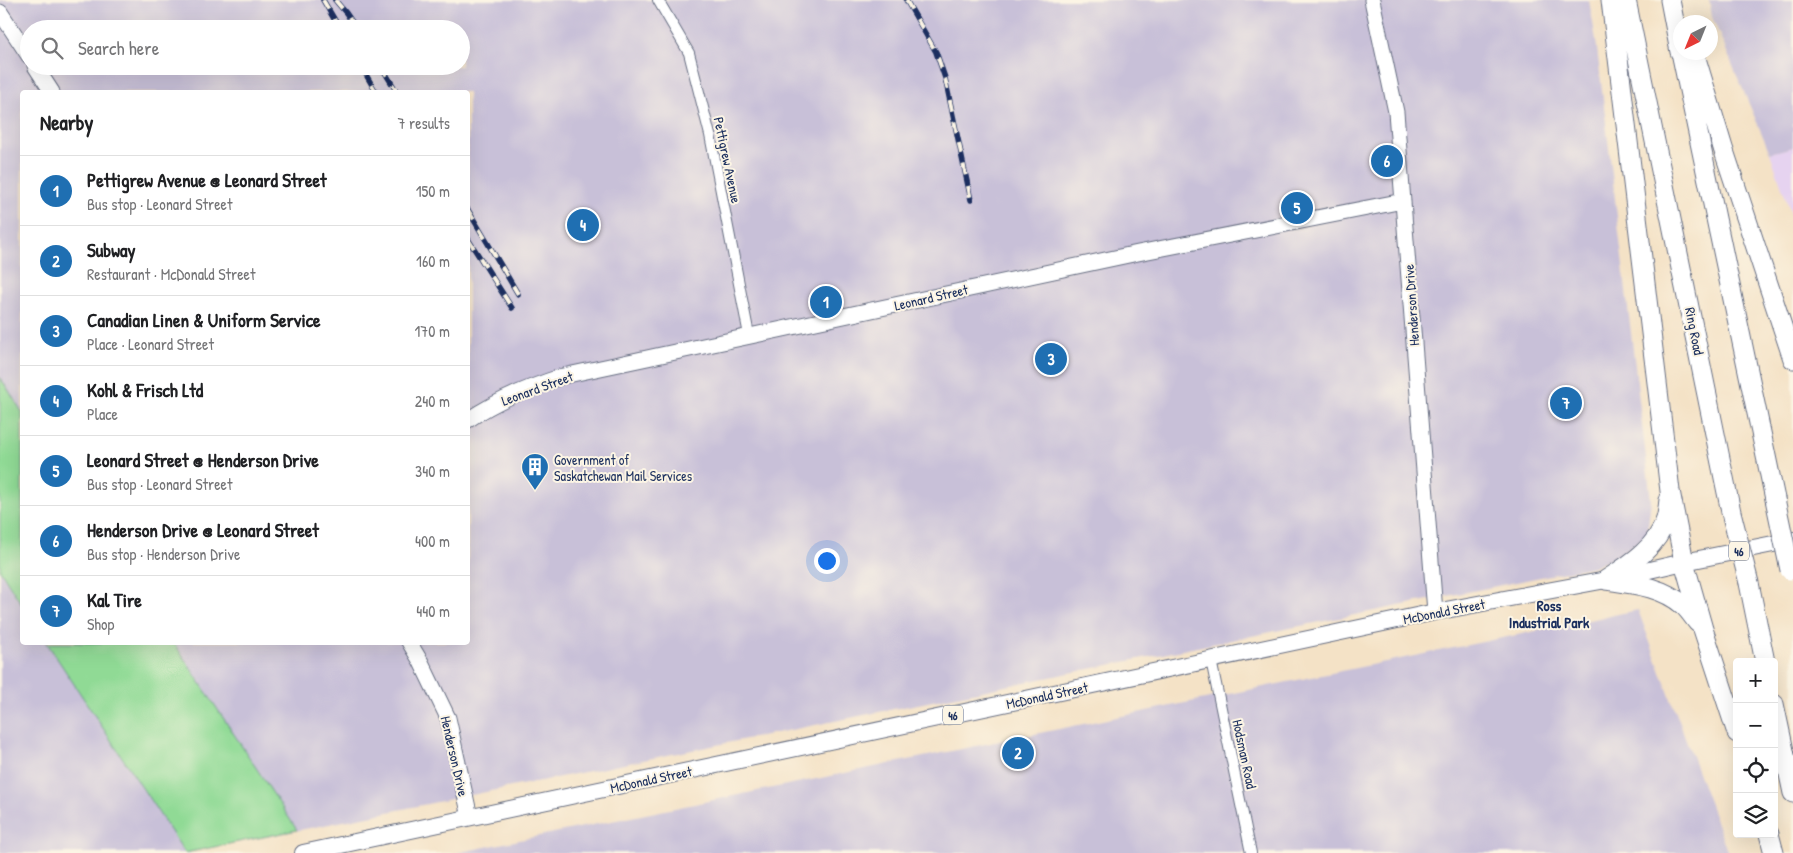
<!DOCTYPE html>
<meta charset="utf-8">
<style>
:root{--surface:#fff;--page:#f2f2f2;--text:#202124;--muted:#757577;--line:#e0e0e0;--accent:#1f6fb2}
body{margin:0;font-family:"Patrick Hand",sans-serif;background:var(--page);color:var(--text)}
.controls{position:absolute;right:15px;bottom:15px;display:grid;overflow:hidden;border-radius:5px;box-shadow:0 5px 20px #0002}
.controls button{width:45px;height:45px;display:grid;place-items:center;padding:0;border:0;border-bottom:1px solid var(--line);background:var(--surface);color:var(--text);font:25px sans-serif}
.compass{position:absolute;left:1673px;top:15px;width:45px;height:45px;border-radius:50%;background:var(--surface);box-shadow:0 5px 20px #0002;rotate:223deg}
.you{position:absolute;left:826px;top:560px;width:18px;height:18px;margin:-12px;border:4px solid #fff;border-radius:50%;background:#1a73e8;box-shadow:0 0 0 8px #1a73e833}
.badge{display:grid;place-items:center;width:32px;height:32px;border-radius:50%;background:var(--accent);color:#fff;font-size:16px;font-weight:700}
.pin{position:absolute;translate:-50% -50%;border:2px solid #fff;box-shadow:0 1px 5px #0006}
.list{margin:0;padding:0;list-style:none}
h2{display:flex;justify-content:space-between;align-items:center;height:65px;margin:0;padding:0 20px;font-size:21px}
h2 small{font-size:16px;font-weight:400;color:var(--muted)}
.list li{display:grid;grid-template-columns:32px 1fr auto;gap:15px;align-items:center;box-sizing:border-box;height:70px;padding:0 20px;border-top:1px solid var(--line)}
.list b{display:block;font-size:19px;white-space:nowrap}
.list p{margin:0;font-size:16px;white-space:nowrap;color:var(--muted)}
.list em{font-size:16px;font-style:normal;color:var(--muted)}
.icon{flex:none;width:28px;height:28px;fill:none;stroke:currentColor;stroke-width:2;stroke-linecap:round;stroke-linejoin:round}
.map{position:relative;flex:none;width:1793px;height:853px;overflow:hidden}
.search{position:absolute;background:var(--surface);box-shadow:0 5px 20px #0002;left:20px;top:20px;width:450px;height:55px;display:flex;align-items:center;gap:12px;box-sizing:border-box;padding:0 18px;border-radius:28px;color:var(--muted);font-size:19px}
.panel{position:absolute;background:var(--surface);box-shadow:0 5px 20px #0002;left:20px;top:90px;width:450px;height:555px;border-radius:5px}
.map>svg:first-child{display:block}
.built{fill:#e6d3f0}
.industrial{fill:#c8c0d8;fill-rule:evenodd}
.green{fill:#90da95;stroke:#56847a}
.lines{fill:none;stroke-linecap:round;stroke-linejoin:round}
.street-casing{stroke:#676e82;stroke-width:12}
.secondary-casing{stroke:#676e82;stroke-width:17}
.primary-casing{stroke:#676e82;stroke-width:18}
.highway-casing{stroke:#676e82;stroke-width:21}
.street{stroke:#fff;stroke-width:10}
.secondary{stroke:#fff;stroke-width:15}
.primary{stroke:#fff;stroke-width:16}
.highway{stroke:#fff;stroke-width:19}
.rail-casing{stroke:#1b2f5e;stroke-width:5.5}
.rail{stroke:#fcf5e5;stroke-width:4;stroke-dasharray:11;stroke-linecap:butt}
.highway-bridge-casing{stroke:#676e82;stroke-width:21;stroke-linecap:butt}
.highway-bridge{stroke:#fff;stroke-width:19}
.labels{text-anchor:middle;dominant-baseline:central;stroke-width:4;stroke-linejoin:round;paint-order:stroke}
.shield{fill:#fcf5e5;stroke:#5e6a86;stroke-width:1}
.shield-label{font-size:12px;font-weight:bold;fill:#1b2f5e}
.street-label{font-size:14px;fill:#1b2f5e;stroke:#fcf5e5}
.poi-label{font-size:14px;fill:#1b2f5e;stroke:#fcf5e5;text-anchor:start}
.neighbourhood-label{font-size:15px;font-weight:bold;fill:#1b2f5e;stroke:#fcf5e5}
</style>
<div class="map">
<svg width="1793" height="853" viewBox="0 0 1793 853">
<rect width="100%" height="100%" fill="#fcf5e5"/>
<filter id="ink" filterUnits="userSpaceOnUse"><feTurbulence type="fractalNoise" baseFrequency=".02" numOctaves="2"/><feDisplacementMap in="SourceGraphic" scale="10" xChannelSelector="R" yChannelSelector="G"/><feConvolveMatrix kernelMatrix="1 2 1 2 8 2 1 2 1" color-interpolation-filters="sRGB"/></filter>
<filter id="wash" filterUnits="userSpaceOnUse"><feTurbulence type="fractalNoise" baseFrequency=".0096" numOctaves="4" result="noise"/><feDisplacementMap in="SourceGraphic" scale="20" xChannelSelector="R" yChannelSelector="G"/><feGaussianBlur stdDeviation="1.12" result="paint"/><feColorMatrix in="noise" values="0 0 0 0 0 0 0 0 0 0 0 0 0 0 0 0 0 1.4 0 .05"/><feComposite in="paint" operator="in"/></filter>
<g filter="url(#wash)">
<rect width="100%" height="100%" fill="#f4e2c6"/>
<!-- built -->
<path class="built" d="M1793,147V219L1770,153Z"/>
<!-- industrial -->
<path class="industrial" d="M0,0H1589L1596,40L1651,500L1647,535L1616,557L1595,566L187,853H0ZM29,29H461V66H29ZM22,92H468V642H22Z
M1709,0H1793V147L1770,153L1712,17Z
M1638,610L1728,853H456Z"/>
<!-- green -->
<path class="green" d="M0,377L22,412V605L0,570Z
M47,643H174L297,830L185,853Z"/>
</g>
<g filter="url(#ink)">
<g class="lines">
<defs>
<path id="street" d="M658,0L689,53L710,135L749,335
M1211,660L1251,853"/>
<path id="secondary" d="M1372,0L1396,112L1435,612
M0,12L29,56
M35,66L52,92
M468,420C497,400 529,387 563,376L1138,253L1403,201
M409,642L421,662L448,718L470,817"/>
<path id="primary" d="M303,853L1435,612L1606,580L1684,562L1793,540"/>
<path id="highway" d="M1611,0L1670,491L1684,562L1703,629L1737,733
M1626,0L1731,512
M1670,0L1680,52
M1681,52L1775,499
M1694,52L1723,148L1793,359
M1606,580C1629,565 1657,548 1666,519C1668,513 1668,506 1669,500
M1606,580C1632,584 1661,586 1683,605C1689,610 1693,617 1698,623
M1749,583L1765,662
M1774,704L1793,793
M1769,834L1774,853"/>
</defs>
<!-- street casing -->
<use href="#street" class="street-casing"/>
<!-- secondary casing -->
<use href="#secondary" class="secondary-casing"/>
<!-- primary casing -->
<use href="#primary" class="primary-casing"/>
<!-- highway casing -->
<use href="#highway" class="highway-casing"/>
<!-- street -->
<use href="#street" class="street"/>
<!-- secondary -->
<use href="#secondary" class="secondary"/>
<!-- primary -->
<use href="#primary" class="primary"/>
<!-- highway -->
<use href="#highway" class="highway"/>
<defs>
<path id="rail" d="M323,0L340,29
M335,0L346,13L357,29
M906,0L936,52L945,78L971,200
M361,66L376,92
M381,66L397,92
M468,210L518,294
M468,239L512,308"/>
</defs>
<!-- rail casing -->
<use href="#rail" class="rail-casing"/>
<!-- rail -->
<use href="#rail" class="rail"/>
<defs>
<path id="highway-bridge" d="M1775,499L1790,570
M1731,512L1749,583"/>
</defs>
<!-- highway-bridge casing -->
<use href="#highway-bridge" class="highway-bridge-casing"/>
<!-- highway-bridge -->
<use href="#highway-bridge" class="highway-bridge"/>
</g>
</g>
<!-- icons -->
<defs>
<symbol id="building-pin" viewBox="-11 -11 22 30"><path d="M0 17L-7.5 6A9.5 9.5 0 1 1 7.5 6Z" fill="#1f6fb2" stroke="#fcf5e5"/><path d="M-4-6H4V6H1V3H-1V6H-4ZM-2.5-4.3h1.7v1.8h-1.7ZM.8-4.3h1.7v1.8H.8ZM-2.5-1h1.7V.8h-1.7ZM.8-1h1.7V.8H.8Z" fill="#fff"/></symbol>
</defs>
<g fill-rule="evenodd">
<use href="#building-pin" x="519" y="451" width="32" height="43"/>
</g>
<g class="labels">
<!-- shield labels -->
<g class="shield">
<rect x="1729" y="541.5" width="20" height="19" rx="4"/>
<rect x="943" y="705.5" width="20" height="19" rx="4"/>
</g>
<g class="shield-label">
<text x="1739" y="551">46</text>
<text x="953" y="715">46</text>
</g>
<!-- street labels -->
<g class="street-label">
<text transform="translate(728 160) rotate(78)">Pettigrew Avenue</text>
<text transform="translate(931 297) rotate(-13)">Leonard Street</text>
<text transform="translate(1411 305) rotate(-94)">Henderson Drive</text>
<text transform="translate(1695 331) rotate(79)">Ring Road</text>
<text transform="translate(537 388) rotate(-20)">Leonard Street</text>
<text transform="translate(1444 611) rotate(-11)">McDonald Street</text>
<text transform="translate(1047 695) rotate(-12)">McDonald Street</text>
<text transform="translate(1245 754) rotate(78)">Hodsman Road</text>
<text transform="translate(455 756) rotate(77)">Henderson Drive</text>
<text transform="translate(651 779) rotate(-12)">McDonald Street</text>
</g>
<!-- poi labels -->
<g class="poi-label">
<text x="554" y="459">Government of<tspan x="554" dy="16">Saskatchewan Mail Services</tspan></text>
</g>
<!-- neighbourhood labels -->
<g class="neighbourhood-label">
<text x="1549" y="605">Ross<tspan x="1549" dy="17">Industrial Park</tspan></text>
</g>
</g>
</svg>
<div class="controls">
<button>+</button>
<button>−</button>
<button><svg class="icon" aria-label="locate" viewBox="0 0 24 24"><circle cx="12" cy="12" r="6"/><path d="M12 2v4M12 18v4M2 12h4M18 12h4"/></svg></button>
<button><svg class="icon" aria-label="layers" viewBox="0 0 24 24"><path d="M12 4l9 5-9 5-9-5zM3 14l9 5 9-5"/></svg></button>
</div>
<svg class="compass" viewBox="-18 -18 36 36"><path d="M0-13l5 13h-10z" fill="#e53935"/><path d="M0 13l5-13h-10z" fill="#757577"/></svg>
<div class="you"></div>
<div class="pin badge" style="left:826px;top:302px">1</div>
<div class="pin badge" style="left:1018px;top:753px">2</div>
<div class="pin badge" style="left:1051px;top:359px">3</div>
<div class="pin badge" style="left:583px;top:225px">4</div>
<div class="pin badge" style="left:1297px;top:208px">5</div>
<div class="pin badge" style="left:1387px;top:161px">6</div>
<div class="pin badge" style="left:1566px;top:403px">7</div>
<div class="search"><svg class="icon" aria-label="search" viewBox="0 0 24 24"><circle cx="10" cy="10" r="6"/><path d="M15 15l6 6"/></svg>Search here</div>
<section class="panel">
<h2>Nearby<small>7 results</small></h2>
<ul class="list">
<li><span class="badge">1</span><div><b>Pettigrew Avenue @ Leonard Street</b><p>Bus stop · Leonard Street</p></div><em>150 m</em></li>
<li><span class="badge">2</span><div><b>Subway</b><p>Restaurant · McDonald Street</p></div><em>160 m</em></li>
<li><span class="badge">3</span><div><b>Canadian Linen &amp; Uniform Service</b><p>Place · Leonard Street</p></div><em>170 m</em></li>
<li><span class="badge">4</span><div><b>Kohl &amp; Frisch Ltd</b><p>Place</p></div><em>240 m</em></li>
<li><span class="badge">5</span><div><b>Leonard Street @ Henderson Drive</b><p>Bus stop · Leonard Street</p></div><em>340 m</em></li>
<li><span class="badge">6</span><div><b>Henderson Drive @ Leonard Street</b><p>Bus stop · Henderson Drive</p></div><em>400 m</em></li>
<li><span class="badge">7</span><div><b>Kal Tire</b><p>Shop</p></div><em>440 m</em></li>
</ul>
</section>
</div>
